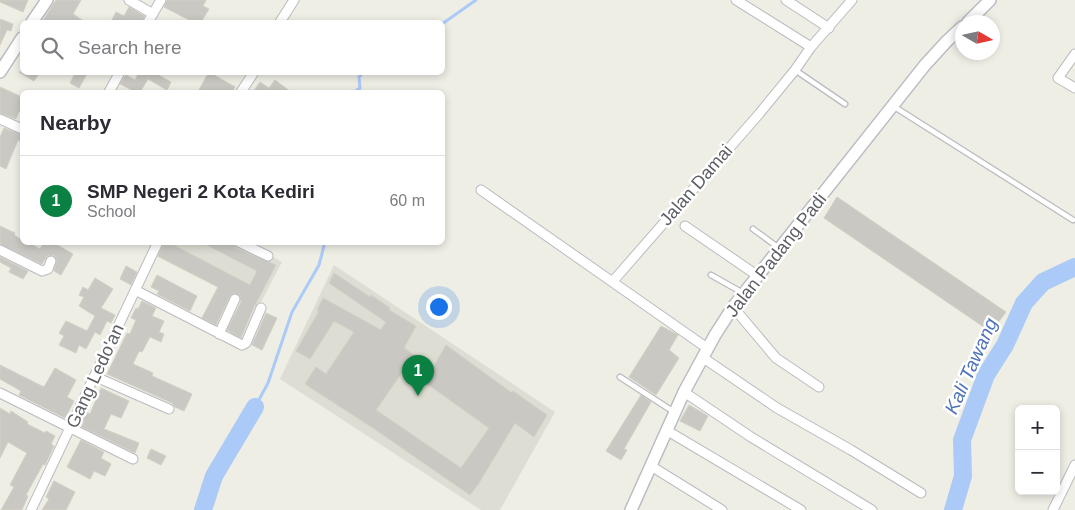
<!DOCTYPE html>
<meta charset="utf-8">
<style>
:root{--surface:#fff;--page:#f2f2f3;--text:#2b2b33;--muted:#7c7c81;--line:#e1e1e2;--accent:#0b8043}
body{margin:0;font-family:Arial,sans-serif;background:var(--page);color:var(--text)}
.controls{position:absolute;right:15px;bottom:15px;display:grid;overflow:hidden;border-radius:8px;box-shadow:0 2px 8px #0003}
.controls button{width:45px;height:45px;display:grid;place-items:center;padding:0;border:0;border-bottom:1px solid var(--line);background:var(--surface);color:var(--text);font:25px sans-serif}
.compass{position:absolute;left:955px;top:15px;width:45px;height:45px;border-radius:50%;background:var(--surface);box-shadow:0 2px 8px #0003;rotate:99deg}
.you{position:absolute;left:438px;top:306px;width:18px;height:18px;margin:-12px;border:4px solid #fff;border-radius:50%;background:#1a73e8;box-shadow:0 0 0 8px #1a73e833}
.badge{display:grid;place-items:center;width:32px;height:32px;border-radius:50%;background:var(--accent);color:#fff;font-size:16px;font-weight:700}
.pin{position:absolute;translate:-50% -41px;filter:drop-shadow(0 1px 2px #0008)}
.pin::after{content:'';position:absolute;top:26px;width:18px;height:15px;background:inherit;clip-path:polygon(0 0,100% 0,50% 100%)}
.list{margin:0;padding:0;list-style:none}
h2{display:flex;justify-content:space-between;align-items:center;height:65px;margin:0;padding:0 20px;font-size:21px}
h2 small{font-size:16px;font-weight:400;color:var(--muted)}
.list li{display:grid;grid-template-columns:32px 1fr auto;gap:15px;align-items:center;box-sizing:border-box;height:90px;padding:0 20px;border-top:1px solid var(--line)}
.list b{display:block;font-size:19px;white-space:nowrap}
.list p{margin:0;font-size:16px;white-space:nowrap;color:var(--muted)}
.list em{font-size:16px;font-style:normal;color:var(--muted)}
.icon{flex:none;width:28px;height:28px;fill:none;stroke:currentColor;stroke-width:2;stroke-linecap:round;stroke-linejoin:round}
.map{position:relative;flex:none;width:1075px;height:510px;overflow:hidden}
.search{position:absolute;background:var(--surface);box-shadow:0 2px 8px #0003;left:20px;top:20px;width:425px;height:55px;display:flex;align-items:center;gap:12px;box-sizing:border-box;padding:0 18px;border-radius:8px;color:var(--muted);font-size:19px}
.panel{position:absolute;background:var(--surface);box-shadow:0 2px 8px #0003;left:20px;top:90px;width:425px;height:155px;border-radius:8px}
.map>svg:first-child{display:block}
.education{fill:#deddd3}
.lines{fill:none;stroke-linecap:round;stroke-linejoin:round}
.stream{stroke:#abcaf8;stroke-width:3}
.river{stroke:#abcaf8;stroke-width:18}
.building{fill:#cac8c2;stroke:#d2d0c4;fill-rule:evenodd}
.service-casing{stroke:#babbc0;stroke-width:7}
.minor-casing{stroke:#babbc0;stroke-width:11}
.secondary-casing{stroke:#babcc2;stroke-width:14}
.service{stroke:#fff;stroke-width:4.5}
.minor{stroke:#fff;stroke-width:9}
.secondary{stroke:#fff;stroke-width:11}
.labels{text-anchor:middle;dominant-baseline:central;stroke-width:5;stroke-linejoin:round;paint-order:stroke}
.street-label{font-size:18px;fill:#5d5f64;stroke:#fff}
.water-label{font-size:19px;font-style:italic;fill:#4f72ba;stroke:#fff}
</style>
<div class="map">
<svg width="1075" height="510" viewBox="0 0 1075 510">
<rect width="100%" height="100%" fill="#eeeee5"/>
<!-- education -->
<path class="education" d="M247,242L282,262L258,308L154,255L161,243Z
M334,265L555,412L500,510H481L280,379Z"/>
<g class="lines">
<!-- stream -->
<path class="stream" d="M442,24L476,0
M354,92L360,88L359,77L364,72
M255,407L268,383L292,312L319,265L325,242"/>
<!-- river -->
<path class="river" d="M203,510L214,476L255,407
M953,510L963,476L962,440L986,375L1005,345L1024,303L1043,282L1075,267"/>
</g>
<!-- building -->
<path class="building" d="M0,0H28L23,12L0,2Z
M56,0H81L73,14L85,22H42Z
M167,0H206L203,6L209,9L201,22H193L164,7Z
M129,7L144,16L142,22H111L116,12L124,16Z
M0,19L13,24L11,31L7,30L0,45Z
M19,72H40L34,81Z
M76,72H88L79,88L70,83Z
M135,72H153L171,82L167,90L148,79L140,92H136L120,84L126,75L135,80L138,74Z
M209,72L235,87L232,92H203L199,90Z
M275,80L291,92H253L260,82L269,88Z
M0,87L22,97V113L19,111L16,119L0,113Z
M4,128L22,135V142L18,140L6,169L0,166V137Z
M837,197L1006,312L991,332L824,218Z
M0,226L15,233L14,235L22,240V242H28L40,249L44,242H52L73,254L61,275L54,271L57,260L54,255L47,256L42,264L0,244Z
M165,242H168L250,285L257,271L201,242H231L236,248L276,265L254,307L241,338L227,330L241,302L240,295L234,293L230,296L216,325L202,318L218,287L158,256Z
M0,257L28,271L23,279L9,272L11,268L0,262Z
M126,266L137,272L131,285L120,279Z
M334,273L370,297L371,295L390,308L389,310L416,326L404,348L421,360L423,358L434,366L446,345L512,393L513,391L547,415L534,437L515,423L479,483L470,495L373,428L305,384L316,367L326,374L354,332L334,321L310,359L296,351L319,311L317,310L323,298L381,330L386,322L329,283ZM405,368L489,428L461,468L376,410Z
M157,275L197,296L190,311L157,294L159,291L151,287Z
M95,278L113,289L101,308L115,315L111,323L107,321L100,335L95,332L86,349L79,345L76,353L59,345L64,336L59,333L66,321L87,331L95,316L79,306L84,297L79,295L83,287L88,290Z
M142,301L156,308L152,316L164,321L159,332L164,334L161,342L150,337L142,352L139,351L133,364L153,373L152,376L192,394L184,411L175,407L172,403L107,374L127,333L130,334L136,320L131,318L136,308L138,309Z
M266,313L277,318L262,350L252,345Z
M661,326L678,335L669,350L679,358L656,395L629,377Z
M0,365L44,387L55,368L76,380L67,397L74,401L65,418L19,395L21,391L0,379Z
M101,388L129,401L121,418L111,414L104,429L139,443L135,453L80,426L86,412L90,414Z
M641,395L651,402L624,449L627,450L621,460L606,451Z
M689,405L708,416L700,431L680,421Z
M0,408L10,414L11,411L28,422L27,424L45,433L46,431L55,436L51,444L54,446L45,465L43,464L26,495L28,496L22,510H1L14,487L10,485L27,453L8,442L0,458Z
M81,440L104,452L101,458L111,464L105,476L94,471L90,479L67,467Z
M151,449L166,456L161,465L147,458Z
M54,481L75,492L66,510H42L49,499L46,497Z"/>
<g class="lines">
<defs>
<path id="service" d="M795,70L845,104
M893,106L1073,220
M753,229L779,248
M711,275L743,293
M620,377L674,412"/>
<path id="minor" d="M129,0L153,14
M736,0L811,47
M786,0L829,28
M148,22L161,0
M280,22L294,0
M1075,54L1058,78L1075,88
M109,92L120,72
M241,92L254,72
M0,119L22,129
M481,190L614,283
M685,226L758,276
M239,242L268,256
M0,250L42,271L48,269L51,261
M135,290L242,345L246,343L261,308
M733,307L776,358L819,387
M219,334L235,299
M707,348L614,283V280L759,114L795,70L811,47L852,0
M702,357L777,408L851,450L921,493
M96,377L169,409
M684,392L751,437L872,510
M0,393L133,459
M666,430L801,510
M651,466L722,510
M31,510L158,242
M1053,510L1075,465"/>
<path id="secondary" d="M32,22L47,0
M968,22L990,0
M0,72L22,38
M631,510L684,392L715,335L733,307L925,65L947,41L962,27"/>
</defs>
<!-- service casing -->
<use href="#service" class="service-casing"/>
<!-- minor casing -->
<use href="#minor" class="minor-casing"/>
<!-- secondary casing -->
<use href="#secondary" class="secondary-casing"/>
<!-- service -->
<use href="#service" class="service"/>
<!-- minor -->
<use href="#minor" class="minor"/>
<!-- secondary -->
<use href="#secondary" class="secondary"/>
</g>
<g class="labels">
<!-- street labels -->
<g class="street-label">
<text transform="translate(696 185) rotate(-49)">Jalan Damai</text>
<text transform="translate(776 255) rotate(-52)">Jalan Padang Padi</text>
<text transform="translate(95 376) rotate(-65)">Gang Ledo'an</text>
</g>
<!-- water labels -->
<g class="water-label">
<text transform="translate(971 366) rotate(-66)">Kali Tawang</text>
</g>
</g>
</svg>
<div class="controls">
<button>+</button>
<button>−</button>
</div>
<svg class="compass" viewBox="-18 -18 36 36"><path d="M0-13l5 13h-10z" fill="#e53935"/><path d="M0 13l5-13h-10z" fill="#7c7c81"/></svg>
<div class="you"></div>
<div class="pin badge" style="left:418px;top:396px">1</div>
<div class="search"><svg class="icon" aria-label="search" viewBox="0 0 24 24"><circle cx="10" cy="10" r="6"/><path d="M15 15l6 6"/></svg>Search here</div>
<section class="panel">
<h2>Nearby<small></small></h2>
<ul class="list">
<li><span class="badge">1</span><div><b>SMP Negeri 2 Kota Kediri</b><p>School</p></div><em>60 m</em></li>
</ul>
</section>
</div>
